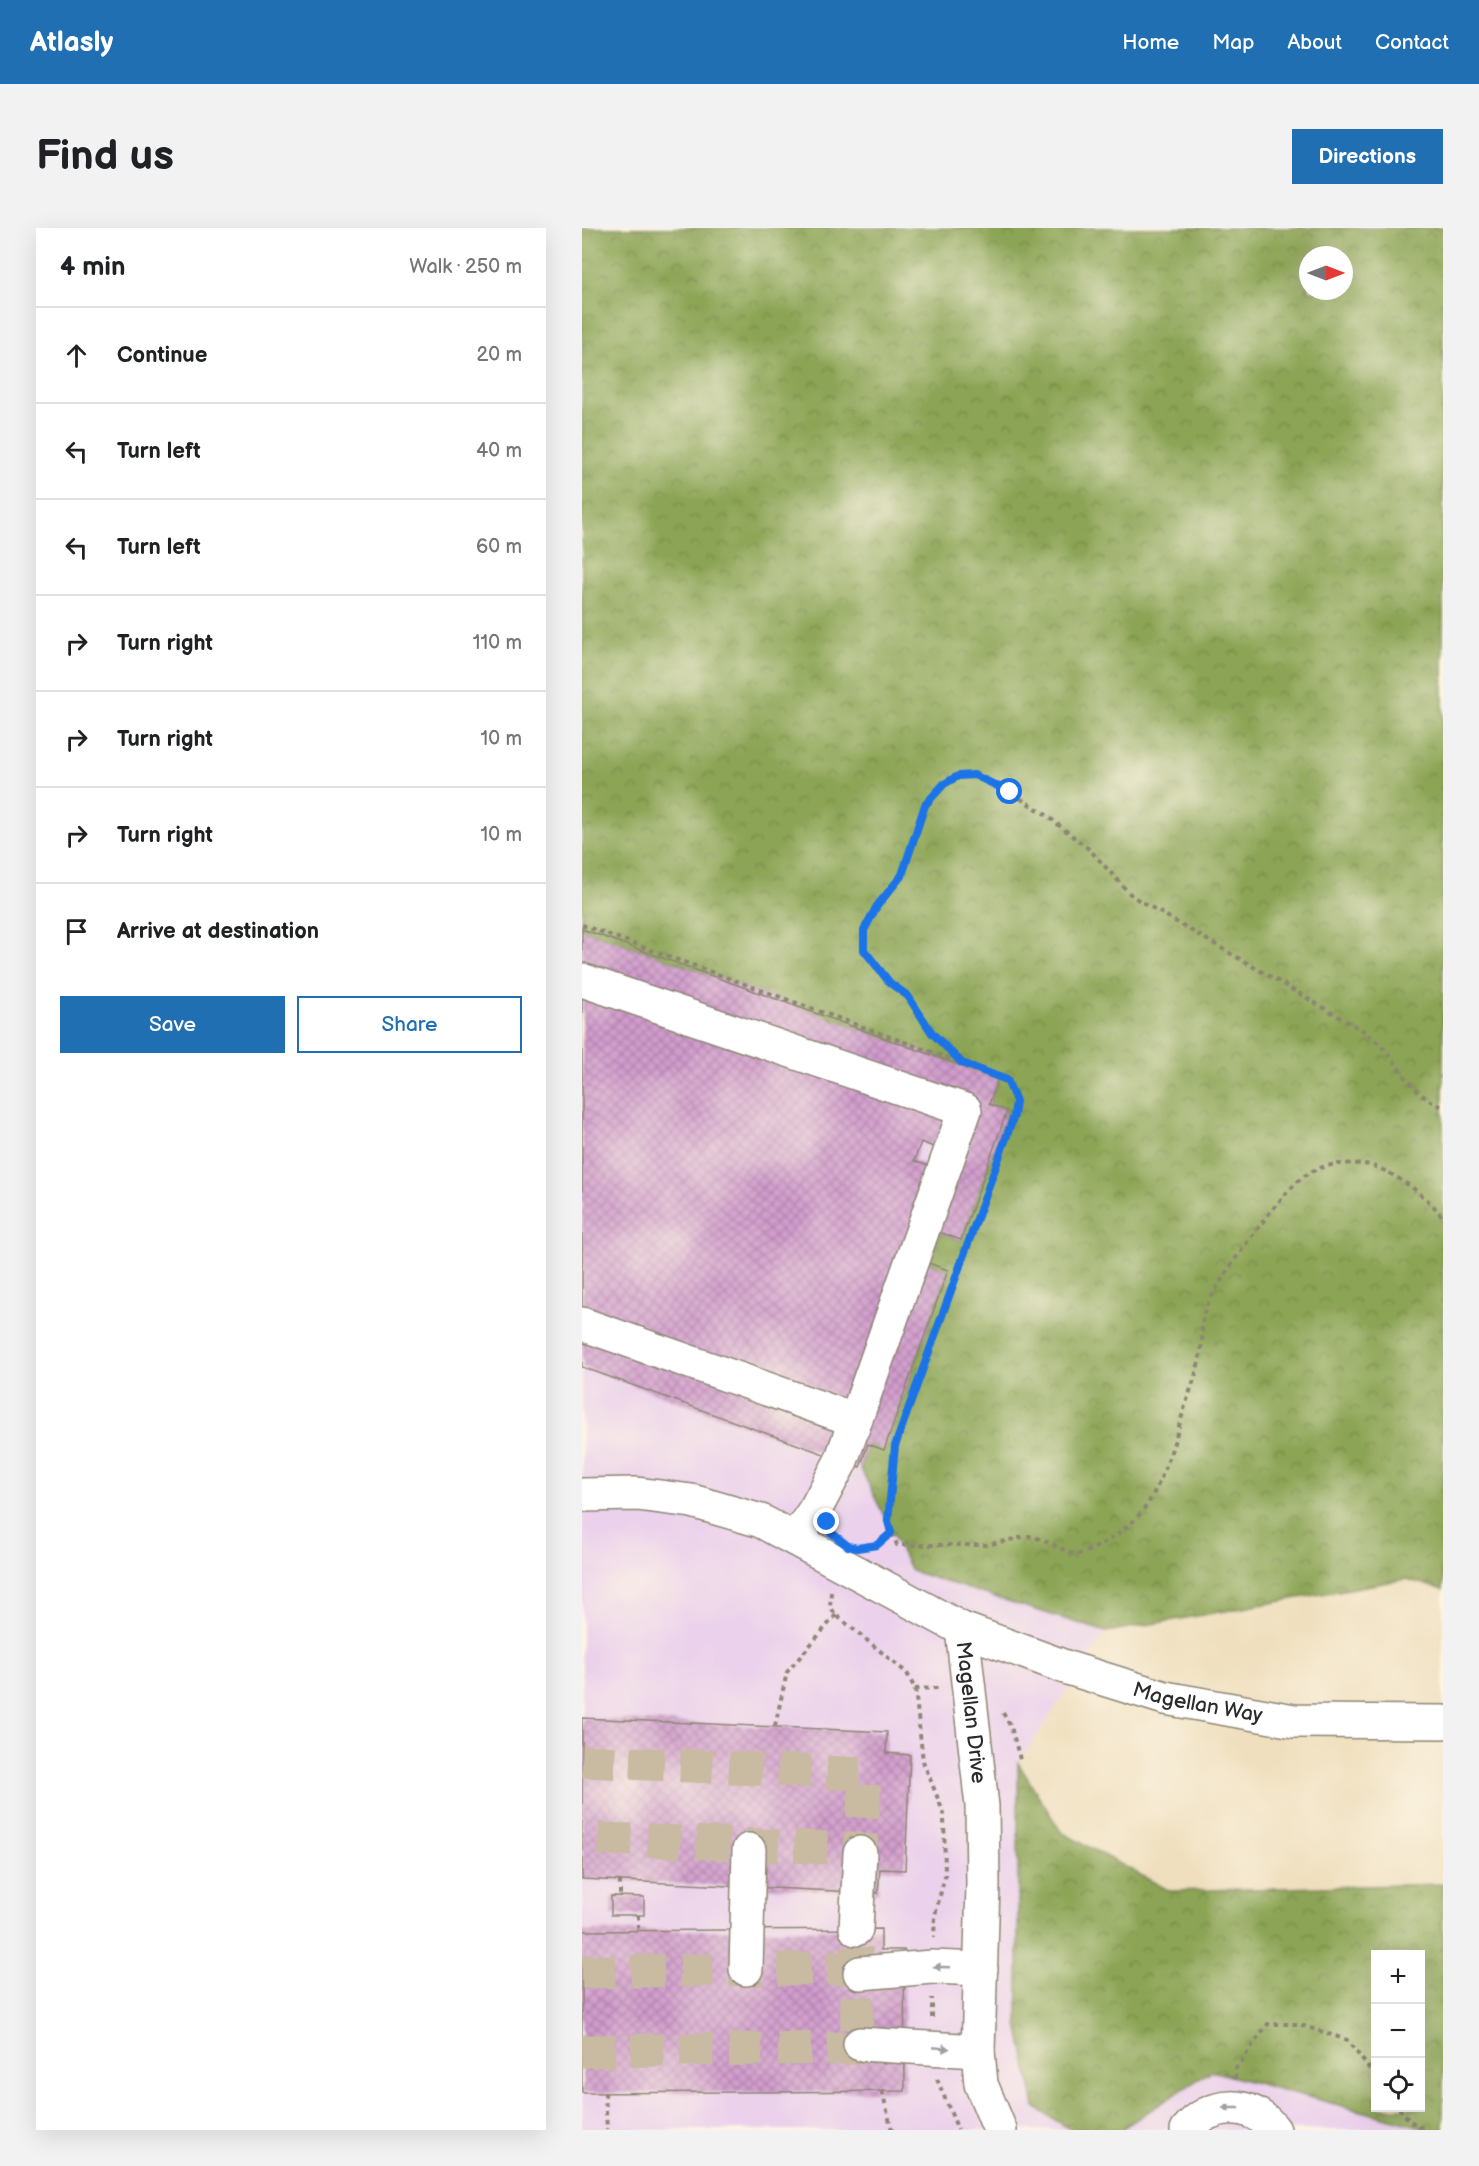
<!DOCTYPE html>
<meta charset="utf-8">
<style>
:root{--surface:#fff;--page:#f2f2f2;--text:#202124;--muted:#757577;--line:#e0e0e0;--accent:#1f6fb2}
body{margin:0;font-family:"Balsamiq Sans",sans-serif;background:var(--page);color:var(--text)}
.controls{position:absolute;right:18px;bottom:18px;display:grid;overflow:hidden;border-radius:0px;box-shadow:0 6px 24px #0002}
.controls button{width:54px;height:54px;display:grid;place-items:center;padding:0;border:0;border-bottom:2px solid var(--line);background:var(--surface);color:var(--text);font:30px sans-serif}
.compass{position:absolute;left:717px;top:18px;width:54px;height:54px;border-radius:50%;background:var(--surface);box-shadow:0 6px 24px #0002;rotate:90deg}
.stop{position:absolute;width:18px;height:18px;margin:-14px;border:4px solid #1a73e8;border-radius:50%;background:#fff}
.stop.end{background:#1a73e8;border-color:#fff;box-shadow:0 2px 6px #0008}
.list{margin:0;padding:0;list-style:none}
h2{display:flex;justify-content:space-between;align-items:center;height:78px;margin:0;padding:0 24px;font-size:26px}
h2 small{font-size:20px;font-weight:400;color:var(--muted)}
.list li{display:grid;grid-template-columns:39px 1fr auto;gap:18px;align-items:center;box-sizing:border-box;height:96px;padding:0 24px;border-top:2px solid var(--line)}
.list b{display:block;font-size:22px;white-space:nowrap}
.list em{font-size:20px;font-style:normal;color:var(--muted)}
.actions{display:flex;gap:12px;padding:18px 24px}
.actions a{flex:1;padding:14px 0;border:2px solid var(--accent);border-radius:0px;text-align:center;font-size:21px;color:var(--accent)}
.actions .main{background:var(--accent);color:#fff}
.icon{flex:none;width:33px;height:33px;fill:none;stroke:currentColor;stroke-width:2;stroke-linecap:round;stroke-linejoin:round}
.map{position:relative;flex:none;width:861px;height:1902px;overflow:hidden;border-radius:0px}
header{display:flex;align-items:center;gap:36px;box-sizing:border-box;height:84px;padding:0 30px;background:var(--accent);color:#fff}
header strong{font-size:28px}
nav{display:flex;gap:33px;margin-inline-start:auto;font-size:21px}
.intro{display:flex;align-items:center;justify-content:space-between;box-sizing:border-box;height:144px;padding:0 36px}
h1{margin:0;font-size:42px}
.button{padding:15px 27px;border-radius:0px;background:var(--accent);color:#fff;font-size:21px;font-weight:700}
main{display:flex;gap:36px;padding:0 36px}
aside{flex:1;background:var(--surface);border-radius:0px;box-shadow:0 6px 24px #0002}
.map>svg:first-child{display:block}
.built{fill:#ebd1eb}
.forest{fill:url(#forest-crowns);stroke:#5c6840;stroke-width:1.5;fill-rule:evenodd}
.building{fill:url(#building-cross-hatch);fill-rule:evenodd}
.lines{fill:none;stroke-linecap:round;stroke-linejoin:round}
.minor-tunnel{stroke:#c8bba1;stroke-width:33;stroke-dasharray:33 16;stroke-linecap:butt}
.minor-casing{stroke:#8d8574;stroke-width:36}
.path{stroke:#8d8574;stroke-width:4;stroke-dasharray:4.5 4.5;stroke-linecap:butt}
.minor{stroke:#fff;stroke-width:33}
.oneway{fill:#a0a0a0}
.route{stroke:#1a73e8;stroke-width:8}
.labels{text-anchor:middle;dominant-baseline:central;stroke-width:4.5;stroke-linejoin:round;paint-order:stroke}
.street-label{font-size:21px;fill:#2b2b2b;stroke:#fcf5e5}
</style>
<header>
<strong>Atlasly</strong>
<nav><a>Home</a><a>Map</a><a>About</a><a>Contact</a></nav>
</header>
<div class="intro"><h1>Find us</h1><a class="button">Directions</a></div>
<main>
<aside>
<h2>4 min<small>Walk · 250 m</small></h2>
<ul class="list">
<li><svg class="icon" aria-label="ahead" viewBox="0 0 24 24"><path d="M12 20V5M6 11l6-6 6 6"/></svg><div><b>Continue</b></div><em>20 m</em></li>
<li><svg class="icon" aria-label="left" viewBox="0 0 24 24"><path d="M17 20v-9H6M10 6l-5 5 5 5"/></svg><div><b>Turn left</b></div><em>40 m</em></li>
<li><svg class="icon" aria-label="left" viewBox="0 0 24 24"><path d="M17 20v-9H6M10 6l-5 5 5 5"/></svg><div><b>Turn left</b></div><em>60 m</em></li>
<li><svg class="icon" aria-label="right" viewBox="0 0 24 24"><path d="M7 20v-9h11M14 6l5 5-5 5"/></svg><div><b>Turn right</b></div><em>110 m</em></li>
<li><svg class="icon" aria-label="right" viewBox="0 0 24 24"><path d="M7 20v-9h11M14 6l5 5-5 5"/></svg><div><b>Turn right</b></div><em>10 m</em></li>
<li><svg class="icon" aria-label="right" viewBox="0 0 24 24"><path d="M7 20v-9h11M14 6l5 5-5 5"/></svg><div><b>Turn right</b></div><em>10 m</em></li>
<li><svg class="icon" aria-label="arrive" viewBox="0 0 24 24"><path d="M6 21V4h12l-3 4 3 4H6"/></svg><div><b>Arrive at destination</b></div></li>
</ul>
<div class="actions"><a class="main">Save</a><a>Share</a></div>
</aside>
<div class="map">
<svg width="861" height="1902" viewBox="0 0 861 1902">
<defs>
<pattern id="forest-crowns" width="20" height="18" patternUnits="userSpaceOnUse" patternTransform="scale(1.5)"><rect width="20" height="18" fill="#8ca455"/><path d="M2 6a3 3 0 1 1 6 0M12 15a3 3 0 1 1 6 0" fill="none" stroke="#738647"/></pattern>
<pattern id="building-cross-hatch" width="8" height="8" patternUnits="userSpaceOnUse" patternTransform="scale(1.5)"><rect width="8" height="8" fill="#d29dcd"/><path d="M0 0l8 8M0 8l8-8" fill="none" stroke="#ab80a7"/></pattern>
</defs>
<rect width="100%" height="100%" fill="#fcf5e5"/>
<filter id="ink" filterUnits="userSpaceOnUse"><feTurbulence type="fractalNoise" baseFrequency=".0167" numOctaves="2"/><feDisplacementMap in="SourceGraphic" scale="12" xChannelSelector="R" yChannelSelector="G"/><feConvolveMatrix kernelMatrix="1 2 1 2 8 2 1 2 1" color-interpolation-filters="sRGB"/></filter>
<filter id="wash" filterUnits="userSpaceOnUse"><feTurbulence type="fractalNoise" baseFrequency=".008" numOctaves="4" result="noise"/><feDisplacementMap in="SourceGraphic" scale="24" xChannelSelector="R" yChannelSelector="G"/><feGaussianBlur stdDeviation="1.35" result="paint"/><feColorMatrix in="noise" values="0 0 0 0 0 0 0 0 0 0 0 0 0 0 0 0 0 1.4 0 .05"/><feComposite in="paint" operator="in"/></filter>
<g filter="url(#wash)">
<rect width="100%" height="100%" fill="#efdfbe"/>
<!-- built -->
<path class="built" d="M0,677L514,873L330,1343L524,1404L436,1535L453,1879L489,1902H0Z
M629,1843L744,1873L850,1902H538Z"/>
<!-- forest -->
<path class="forest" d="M0,0H861V1362L824,1351L524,1404L329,1343L278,1239L286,1216L302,1221L366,1043L346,1035L357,1004L379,1012L425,883L407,876L416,851L0,701ZM726,27H762V63H726Z
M436,1535L479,1604L588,1663L861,1656V1902H850L629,1843L538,1902H489L453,1879L436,1796ZM794,1726H838V1880H794Z"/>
<g id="blocks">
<!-- building -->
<path class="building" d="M0,701L416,851L407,876L425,883L379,1012L357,1004L346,1035L366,1042L302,1222L286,1216L278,1239L0,1139ZM339,914L354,920L347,938L332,933Z
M0,1490L305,1504L304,1525L328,1527L323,1642L298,1641L296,1665L0,1651Z
M29,1668L62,1669V1687H29Z
M299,1701V1722H322L323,1863L0,1865V1703Z"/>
</g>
</g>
<g filter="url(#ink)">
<use href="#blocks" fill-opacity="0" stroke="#8d8574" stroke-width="1.5"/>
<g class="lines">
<!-- minor-tunnel -->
<path class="minor-tunnel" d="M0,1533L283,1546L279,1621L0,1610
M0,1744L274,1740
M0,1823L275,1820L274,1701"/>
<defs>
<g id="minor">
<path d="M0,752L383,882L259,1233L234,1280L213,1311"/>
<path d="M0,1096L273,1192"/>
<path id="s1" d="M0,1267L55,1266L110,1273L179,1293L380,1401L486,1440L583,1470L712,1493L861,1494"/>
<path id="s2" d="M380,1401L400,1578L401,1657L396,1823L399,1856L418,1902"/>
<path d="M274,1701L278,1625"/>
<path d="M164,1741L167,1622"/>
<path d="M278,1745L350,1739L399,1741"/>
<path d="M278,1816L396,1823"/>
<path d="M605,1902C628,1874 669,1871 692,1902"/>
</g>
</defs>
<!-- minor casing -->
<use href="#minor" class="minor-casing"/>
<!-- path -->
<path class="path" d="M0,697L380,835C413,847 435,847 432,888L313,1218L306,1293L315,1317H404L447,1308L461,1312L493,1327C519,1320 551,1299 566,1275C584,1246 593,1211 603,1178C609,1160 617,1140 619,1121C621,1111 619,1100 621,1089C626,1063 701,961 724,947C742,935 760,935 781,936C803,937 851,971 861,991
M380,834L350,805L326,768L308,755L282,721V702L295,678L320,647L343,577L362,556L376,548L392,547L428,564L463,586L508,622L550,668L783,804C790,810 798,816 804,823C821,844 833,869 861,879
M292,1318L310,1306
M249,1364L248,1379L254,1387L325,1445L333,1461L341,1533L362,1586L363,1648L353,1687L352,1709
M333,1461L356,1460
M421,1485L429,1499L439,1535
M193,1498L205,1444L254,1387
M38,1653V1668
M56,1687V1703
M350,1790V1770
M355,1851L376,1902
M653,1851L654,1840L686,1796H716L765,1812L794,1849
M300,1863L310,1902
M23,1865L25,1902
M817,1880L828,1893L843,1902
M737,1900V1902"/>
<!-- minor -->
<use href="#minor" class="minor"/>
</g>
<!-- one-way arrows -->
<defs><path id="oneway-solid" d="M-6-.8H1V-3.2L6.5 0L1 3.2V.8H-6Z" transform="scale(1.5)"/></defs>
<g class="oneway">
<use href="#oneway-solid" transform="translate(360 1739) rotate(-178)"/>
<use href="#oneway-solid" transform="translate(359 1820) rotate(5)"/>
<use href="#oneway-solid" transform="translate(649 1880) rotate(-180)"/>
</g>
</g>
<g class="lines" filter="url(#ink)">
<!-- route -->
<path class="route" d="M245,1294L247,1303L266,1318L275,1320L295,1317L309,1305L306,1293L313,1218L432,888L434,873L425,852L380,835L350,805L326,768L308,755L282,722V702L295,678L320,647L343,577L362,556L376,548L392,547L428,564"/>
</g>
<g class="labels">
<!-- street labels -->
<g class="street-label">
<text stroke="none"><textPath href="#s1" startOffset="658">Magellan Way</textPath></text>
<text stroke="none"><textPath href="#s2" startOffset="84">Magellan Drive</textPath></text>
</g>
</g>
</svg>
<div class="controls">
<button>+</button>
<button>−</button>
<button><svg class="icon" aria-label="locate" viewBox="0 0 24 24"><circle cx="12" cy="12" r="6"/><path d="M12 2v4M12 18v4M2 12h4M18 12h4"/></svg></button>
</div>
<svg class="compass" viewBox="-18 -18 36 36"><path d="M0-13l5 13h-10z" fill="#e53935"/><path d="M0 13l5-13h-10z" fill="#757577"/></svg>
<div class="stop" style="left:428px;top:564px"></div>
<div class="stop end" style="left:245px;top:1294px"></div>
</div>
</main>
